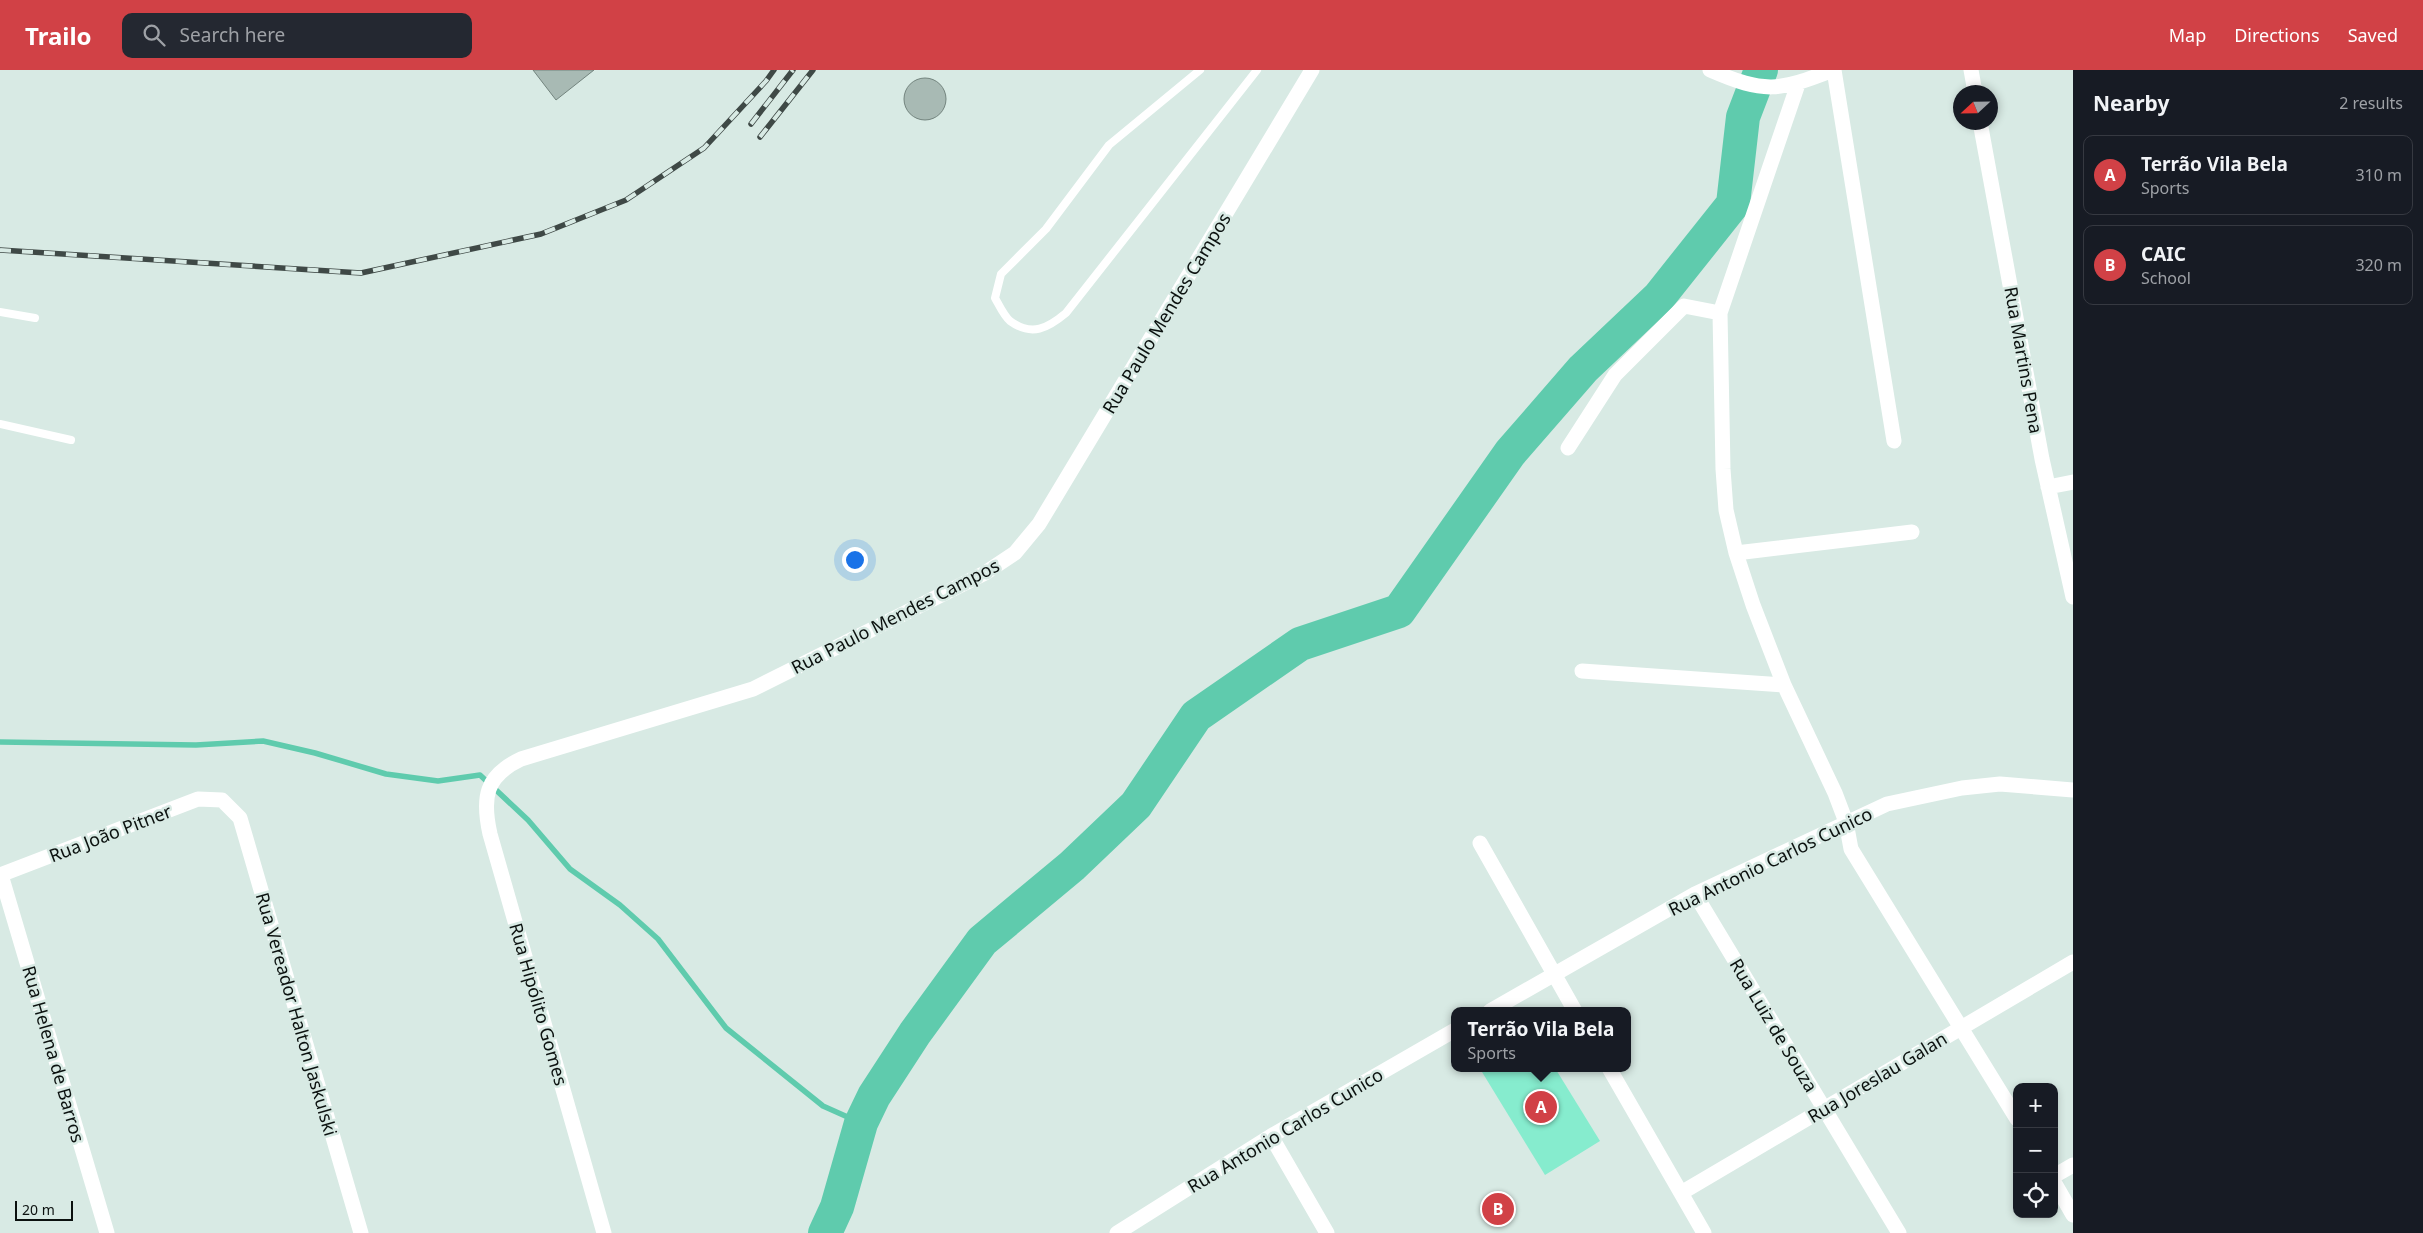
<!DOCTYPE html>
<meta charset="utf-8">
<style>
:root{--surface:#171b24;--page:#242831;--text:#f1f3f6;--muted:#9ea1a6;--line:#363941;--accent:#d14146}
body{margin:0;font-family:"Noto Sans",sans-serif;background:var(--page);color:var(--text)}
.controls{position:absolute;right:15px;bottom:15px;display:grid;overflow:hidden;border-radius:10px;box-shadow:0 2px 8px #0003}
.controls button{width:45px;height:45px;display:grid;place-items:center;padding:0;border:0;border-bottom:1px solid var(--line);background:var(--surface);color:var(--text);font:25px sans-serif}
.compass{position:absolute;left:1953px;top:15px;width:45px;height:45px;border-radius:50%;background:var(--surface);box-shadow:0 2px 8px #0003;rotate:248deg}
.scale{position:absolute;left:15px;bottom:12px;width:58px;box-sizing:border-box;padding-left:5px;border:2px solid #0b110f;border-top:0;font-size:14px;line-height:18px;white-space:nowrap;color:#0b110f;-webkit-text-stroke:4px #d8eae4;paint-order:stroke}
.you{position:absolute;left:854px;top:489px;width:18px;height:18px;margin:-12px;border:4px solid #fff;border-radius:50%;background:#1a73e8;box-shadow:0 0 0 8px #1a73e833}
.badge{display:grid;place-items:center;width:32px;height:32px;border-radius:50%;background:var(--accent);color:#fff;font-size:16px;font-weight:700}
.pin{position:absolute;translate:-50% -50%;border:2px solid #fff;box-shadow:0 1px 5px #0006}
.popup{position:absolute;left:1451px;top:937px;width:180px;height:65px;box-sizing:border-box;display:grid;place-content:center;border-radius:10px;background:var(--surface);filter:drop-shadow(0 1px 4px #0005);font-size:16px;white-space:nowrap;color:var(--muted)}
.popup b{font-size:19px;color:var(--text)}
.popup::after{content:'';position:absolute;left:50%;top:100%;margin-left:-10px;border:10px solid transparent;border-top-color:var(--surface)}
.list{margin:0;padding:0;list-style:none}
h2{display:flex;justify-content:space-between;align-items:center;height:65px;margin:0;padding:0 20px;font-size:21px}
h2 small{font-size:16px;font-weight:400;color:var(--muted)}
.list li{display:grid;grid-template-columns:32px 1fr auto;gap:15px;align-items:center;box-sizing:border-box;height:80px;margin:0 10px 10px;padding:0 10px;border:1px solid var(--line);border-radius:10px}
.list b{display:block;font-size:19px;white-space:nowrap}
.list p{margin:0;font-size:16px;white-space:nowrap;color:var(--muted)}
.list em{font-size:16px;font-style:normal;color:var(--muted)}
.icon{flex:none;width:28px;height:28px;fill:none;stroke:currentColor;stroke-width:2;stroke-linecap:round;stroke-linejoin:round}
.map{position:relative;flex:none;width:2073px;height:1163px;overflow:hidden}
header{display:flex;align-items:center;gap:30px;box-sizing:border-box;height:70px;padding:0 25px;background:var(--accent);color:#fff}
header strong{font-size:24px}
nav{display:flex;gap:28px;margin-inline-start:auto;font-size:18px}
.search{width:350px;height:45px;background:var(--page);display:flex;align-items:center;gap:12px;box-sizing:border-box;padding:0 18px;border-radius:10px;color:var(--muted);font-size:19px}
main{display:flex}
aside{flex:1;background:var(--surface)}
.map>svg:first-child{display:block}
.garden{fill:#86ecce}
.lines{fill:none;stroke-linecap:round;stroke-linejoin:round}
.stream{stroke:#5fcbad;stroke-width:5.5}
.river{stroke:#5fcbad;stroke-width:34}
.building{fill:#a8bab4;stroke:#73847e}
.lane{stroke:#fff;stroke-width:8}
.street{stroke:#fff;stroke-width:15}
.rail-casing{stroke:#3f4946;stroke-width:5.5}
.rail{stroke:#d8eae4;stroke-width:4;stroke-dasharray:11;stroke-linecap:butt}
.labels{text-anchor:middle;dominant-baseline:central;stroke-width:5;stroke-linejoin:round;paint-order:stroke}
.street-label{font-size:18px;fill:#0b110f;stroke:#d8eae4}
</style>
<header>
<strong>Trailo</strong>
<div class="search"><svg class="icon" aria-label="search" viewBox="0 0 24 24"><circle cx="10" cy="10" r="6"/><path d="M15 15l6 6"/></svg>Search here</div>
<nav><a>Map</a><a>Directions</a><a>Saved</a></nav>
</header>
<main>
<div class="map">
<svg width="2073" height="1163" viewBox="0 0 2073 1163">
<rect width="100%" height="100%" fill="#d8eae4"/>
<!-- garden -->
<path class="garden" d="M1488,998H1555L1600,1071L1545,1105L1482,1002Z"/>
<g class="lines">
<!-- stream -->
<path class="stream" d="M0,672L196,675L263,671L315,683L386,704L438,711L480,705L528,750L570,799L620,835L658,869L726,958L823,1036L861,1053"/>
<!-- river -->
<path class="river" d="M825,1163L837,1137L861,1053L874,1026L915,963L982,871L1072,796L1136,735L1196,646L1300,574L1399,541L1510,383L1583,299L1659,227L1733,134L1743,47L1761,0"/>
</g>
<!-- building -->
<path class="building" d="M533,0H594L556,30Z
M904 29a21 21 0 1 1 42 0a21 21 0 1 1-42 0Z"/>
<g class="lines">
<!-- lane -->
<path class="lane" d="M1200,0L1109,75L1046,159L1001,204L995,228C999,235 1004,246 1010,251C1032,267 1048,258 1066,243L1257,0
M0,242L35,248
M0,354L71,370"/>
<!-- street -->
<path class="street" d="M1710,0C1765,24 1779,21 1833,0
M1834,0L1894,371
M1971,0L1975,22
M1798,14L1720,243L1723,399L1726,440L1736,483L1753,535L1784,615L1835,723L1846,752L1851,779L2017,1049
M1980,52L2042,389L2073,527
M1568,378L1615,305L1684,236L1720,243
M2048,417L2073,412
M1736,483L1912,462
M1582,601L1784,615
M1480,773L1575,941
M0,805L198,729L222,730L240,748L361,1163
M1,805L107,1163
M1695,824L1899,1163
M1490,941L1695,824L1887,734L1962,718L2000,714L2073,720
M1609,998L1704,1163
M1271,1066L1327,1163
M2054,1106L2073,1095
M2054,1112L2073,1145
M1681,1123L2073,892
M604,1163L490,764C482,728 485,706 521,689L753,619L985,503L1015,483L1039,454L1312,0
M1117,1163L1271,1066L1455,960"/>
<defs>
<path id="rail" d="M751,54L793,0
M760,67L813,0
M0,180L361,203L541,164L626,130L704,78L766,11L774,0"/>
</defs>
<!-- rail casing -->
<use href="#rail" class="rail-casing"/>
<!-- rail -->
<use href="#rail" class="rail"/>
</g>
<g class="labels">
<!-- street labels -->
<g class="street-label">
<text transform="translate(1166 243) rotate(-59)">Rua Paulo Mendes Campos</text>
<text transform="translate(2024 290) rotate(80)">Rua Martins Pena</text>
<text transform="translate(895 546) rotate(-27)">Rua Paulo Mendes Campos</text>
<text transform="translate(110 763) rotate(-21)">Rua João Pitner</text>
<text transform="translate(1770 791) rotate(-26)">Rua Antonio Carlos Cunico</text>
<text transform="translate(539 934) rotate(74)">Rua Hipólito Gomes</text>
<text transform="translate(297 944) rotate(74)">Rua Vereador Halton Jaskulski</text>
<text transform="translate(1774 955) rotate(59)">Rua Luiz de Souza</text>
<text transform="translate(54 984) rotate(74)">Rua Helena de Barros</text>
<text transform="translate(1877 1007) rotate(-31)">Rua Joreslau Galan</text>
<text transform="translate(1285 1060) rotate(-31)">Rua Antonio Carlos Cunico</text>
</g>
</g>
</svg>
<div class="controls">
<button>+</button>
<button>−</button>
<button><svg class="icon" aria-label="locate" viewBox="0 0 24 24"><circle cx="12" cy="12" r="6"/><path d="M12 2v4M12 18v4M2 12h4M18 12h4"/></svg></button>
</div>
<svg class="compass" viewBox="-18 -18 36 36"><path d="M0-13l5 13h-10z" fill="#e53935"/><path d="M0 13l5-13h-10z" fill="#9ea1a6"/></svg>
<div class="scale">20 m</div>
<div class="you"></div>
<div class="pin badge" style="left:1541px;top:1037px">A</div>
<div class="popup"><b>Terrão Vila Bela</b>Sports</div>
<div class="pin badge" style="left:1498px;top:1139px">B</div>
</div>
<aside>
<h2>Nearby<small>2 results</small></h2>
<ul class="list">
<li><span class="badge">A</span><div><b>Terrão Vila Bela</b><p>Sports</p></div><em>310 m</em></li>
<li><span class="badge">B</span><div><b>CAIC</b><p>School</p></div><em>320 m</em></li>
</ul>
</aside>
</main>
